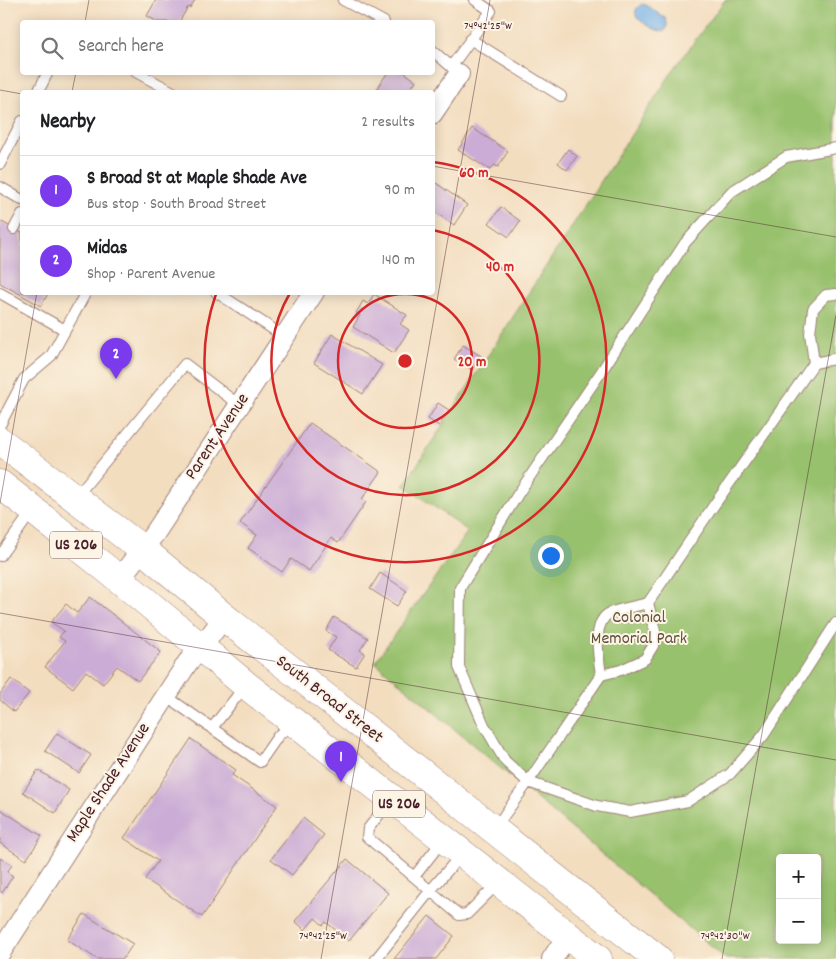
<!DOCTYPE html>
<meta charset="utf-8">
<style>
:root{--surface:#fff;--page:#f6f6f6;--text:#202124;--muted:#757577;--line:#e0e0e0;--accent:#7c3aed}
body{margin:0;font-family:Dekko,sans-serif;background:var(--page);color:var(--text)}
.controls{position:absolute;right:15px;bottom:15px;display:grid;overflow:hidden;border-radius:5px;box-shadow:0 2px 12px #0003}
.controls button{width:45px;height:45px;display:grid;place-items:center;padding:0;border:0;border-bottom:1px solid var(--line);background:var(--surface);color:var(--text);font:25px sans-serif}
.you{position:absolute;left:550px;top:555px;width:18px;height:18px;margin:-12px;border:4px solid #fff;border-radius:50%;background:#1a73e8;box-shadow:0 0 0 8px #1a73e833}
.badge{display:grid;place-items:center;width:32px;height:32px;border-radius:50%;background:var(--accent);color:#fff;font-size:16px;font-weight:700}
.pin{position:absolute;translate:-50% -41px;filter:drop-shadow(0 1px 2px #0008)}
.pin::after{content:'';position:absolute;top:26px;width:18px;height:15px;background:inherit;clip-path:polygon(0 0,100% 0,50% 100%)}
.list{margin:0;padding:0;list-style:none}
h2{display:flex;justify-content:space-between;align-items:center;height:65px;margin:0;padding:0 20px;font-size:21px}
h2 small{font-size:16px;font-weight:400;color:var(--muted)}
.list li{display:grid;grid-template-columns:32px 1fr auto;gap:15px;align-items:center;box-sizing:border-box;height:70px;padding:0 20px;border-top:1px solid var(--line)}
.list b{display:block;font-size:19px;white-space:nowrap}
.list p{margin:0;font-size:16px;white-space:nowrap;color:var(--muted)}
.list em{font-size:16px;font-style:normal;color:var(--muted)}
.icon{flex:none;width:28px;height:28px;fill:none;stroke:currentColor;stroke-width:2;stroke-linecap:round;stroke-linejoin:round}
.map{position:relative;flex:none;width:836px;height:959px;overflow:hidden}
.search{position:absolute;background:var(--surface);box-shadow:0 2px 12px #0003;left:20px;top:20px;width:415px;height:55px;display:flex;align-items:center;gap:12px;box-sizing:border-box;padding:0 18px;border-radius:5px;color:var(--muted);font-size:19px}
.panel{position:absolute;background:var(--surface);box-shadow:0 2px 12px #0003;left:20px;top:90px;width:415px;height:205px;border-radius:5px}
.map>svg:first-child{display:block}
.green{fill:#98c16d;stroke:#71704c;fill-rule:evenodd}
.water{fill:#76b2e8;stroke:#60688a}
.building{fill:#cbacd6}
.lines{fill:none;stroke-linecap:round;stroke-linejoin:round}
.service-casing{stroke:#9e7e75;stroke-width:12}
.minor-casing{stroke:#9e7e75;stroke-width:22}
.primary-casing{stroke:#9e7e75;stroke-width:29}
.service{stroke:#fff;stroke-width:10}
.minor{stroke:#fff;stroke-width:20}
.primary{stroke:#fff;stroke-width:28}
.ticks{fill:none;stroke:#4a1f2b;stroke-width:1;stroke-opacity:0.45}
.ring{fill:none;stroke:#d62828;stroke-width:2.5}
.labels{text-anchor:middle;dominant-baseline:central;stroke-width:4;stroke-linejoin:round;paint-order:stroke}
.shield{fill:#fcf5e5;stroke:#7f5f63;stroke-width:1}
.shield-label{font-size:16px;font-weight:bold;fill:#4a1f2b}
.street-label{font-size:18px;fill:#4a1f2b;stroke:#fcf5e5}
.park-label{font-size:18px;fill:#61503f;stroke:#fcf5e5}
.ticks-label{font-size:12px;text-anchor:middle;fill:#4a1f2b;stroke:#fcf5e5;stroke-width:4;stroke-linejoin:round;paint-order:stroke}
.centre{fill:#d62828;stroke:#fcf5e5;stroke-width:2.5}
.ring-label{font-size:15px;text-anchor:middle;font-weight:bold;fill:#d62828;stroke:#fcf5e5;stroke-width:4;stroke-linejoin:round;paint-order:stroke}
</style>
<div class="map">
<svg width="836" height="959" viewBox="0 0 836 959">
<rect width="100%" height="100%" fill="#fcf5e5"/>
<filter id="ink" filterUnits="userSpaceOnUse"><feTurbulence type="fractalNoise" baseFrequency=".02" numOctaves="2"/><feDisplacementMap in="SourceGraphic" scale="10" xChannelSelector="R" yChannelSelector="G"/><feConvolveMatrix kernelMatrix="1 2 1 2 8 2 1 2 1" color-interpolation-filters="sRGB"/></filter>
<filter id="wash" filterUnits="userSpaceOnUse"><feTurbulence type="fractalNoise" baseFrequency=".0096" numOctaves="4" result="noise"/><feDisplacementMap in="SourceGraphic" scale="20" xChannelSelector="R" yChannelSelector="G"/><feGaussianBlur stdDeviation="1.12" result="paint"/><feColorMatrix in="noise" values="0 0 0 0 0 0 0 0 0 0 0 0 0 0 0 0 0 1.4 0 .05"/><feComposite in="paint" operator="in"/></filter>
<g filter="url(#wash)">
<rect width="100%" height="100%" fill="#f3ddbf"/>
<!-- green -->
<path class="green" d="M725,0H836V959H726L375,662L468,531L404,485L674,69ZM780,858H817V940H780Z"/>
<!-- water -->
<path class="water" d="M643,4L646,5L666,19C673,45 643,22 637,18C634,11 636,7 643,4Z"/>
<g id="blocks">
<!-- building -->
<path class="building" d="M156,0H195L190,8L188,7L179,22H158L147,16Z
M388,72H404L416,81L408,92H380L376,90Z
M472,128L508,151L498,167L494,165L490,170L458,150Z
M568,149L577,156L567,170L558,163Z
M436,183L467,205L454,225L432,210V188Z
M501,207L520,221L509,237L489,223Z
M0,221L22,233V292H49L41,306L0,283Z
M374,294L407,315L400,324L409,330L394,353L353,327L360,315L356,313L363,301L368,304Z
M332,334L382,365L363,394L314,363Z
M463,345L481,356L472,370L454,359Z
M438,403L449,410L439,426L428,419Z
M310,423L381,472L362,499L366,502L338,543L331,538L309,571L291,559L282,572L248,548L257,535L240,523Z
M380,573L407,591L397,606L370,589Z
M90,597L161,652L138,681L117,666L103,684L86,671L73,688L45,667L65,641L59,637L64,631L51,622L66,604L77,613Z
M334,617L368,638L360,650L365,653L356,667L328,650L336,637L326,631Z
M11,679L29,693L14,712L0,700V694Z
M57,733L91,755L79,773L45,751Z
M191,739L236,770L232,775L277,806L202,917L145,879L158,861L124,838Z
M38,770L69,790L55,813L23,792Z
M0,809L42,836L26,860L0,843Z
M303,818L324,835L292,875L271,859Z
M0,858L12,865L7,872L13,876L2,893L0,891Z
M347,859L388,893L349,941L326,922L323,925L315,918L305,930L295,921Z
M84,914L133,944L123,959H97L67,940Z
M429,916L454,936L436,959H394Z"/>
</g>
</g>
<g filter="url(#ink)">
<use href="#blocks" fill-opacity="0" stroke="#9e7e75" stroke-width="1"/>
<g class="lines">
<defs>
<path id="service" d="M343,0L384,22
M470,39L561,96
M432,50L456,71
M451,67L491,11L475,0
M136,72L173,92
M38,92L48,72
M0,164L22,121
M0,187L22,200
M14,229L22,214
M216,292L285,337
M0,293L65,330
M836,294L826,295L813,309L810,333L814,363L712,508L648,603C637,606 619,609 610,613C591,622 599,658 601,675L528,782L597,806L630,812L688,801L730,774L764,735L836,623
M814,363L834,359L836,358
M0,425L24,379L51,356L86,292
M75,498L185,364L239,405
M0,556L33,510
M601,675L621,670L645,659L653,646L655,631L648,603
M166,696L260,762L278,736L293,722
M212,728L245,686
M391,799L368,829L367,837L459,915L467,914L499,882
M495,829L505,814L528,782L505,761L484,725L459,667L460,588L518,494L601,372L685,243L731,192L786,157L836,148
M414,877L443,840
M376,959L430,891L461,855"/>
<path id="minor" d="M432,114L459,74
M119,579L155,533L314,292
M0,953L188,662L201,648L224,617
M552,959L568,935"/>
<path id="primary" d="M0,441L142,549L224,617L658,959
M0,484L28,506L119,579L246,685L598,959"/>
</defs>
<!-- service casing -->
<use href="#service" class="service-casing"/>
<!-- minor casing -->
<use href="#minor" class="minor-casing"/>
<!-- primary casing -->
<use href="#primary" class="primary-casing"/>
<!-- service -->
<use href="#service" class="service"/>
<!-- minor -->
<use href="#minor" class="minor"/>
<!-- primary -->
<use href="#primary" class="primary"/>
</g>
</g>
<!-- ticks -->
<path class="ticks" d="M85,22L89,0M0,90L22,94M72,92L76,72M432,166L836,237M0,503L37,292M0,613L836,760M321,959L490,0M722,959L836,315"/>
<!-- distance rings -->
<g class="ring">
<circle cx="405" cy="361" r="67"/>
<path d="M433 230A134 134 0 1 1 290 293"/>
<path d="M433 162A201 201 0 1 1 216 294"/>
</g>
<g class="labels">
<!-- shield labels -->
<g class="shield">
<rect x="50" y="531.5" width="52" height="27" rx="4"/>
<rect x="373" y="790.5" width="52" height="27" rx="4"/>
</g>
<g class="shield-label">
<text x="76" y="545">US 206</text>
<text x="399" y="804">US 206</text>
</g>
<!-- street labels -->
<g class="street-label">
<text transform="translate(218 437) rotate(-56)">Parent Avenue</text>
<text transform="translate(329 700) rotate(38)">South Broad Street</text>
<text transform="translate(109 783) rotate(-57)">Maple Shade Avenue</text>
</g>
<!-- park labels -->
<g class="park-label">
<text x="639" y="618">Colonial<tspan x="639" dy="21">Memorial Park</tspan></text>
</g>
</g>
<g class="ticks-label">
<text x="488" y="29">74°42'25"W</text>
<text x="323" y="939">74°42'25"W</text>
<text x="725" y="939">74°42'30"W</text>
</g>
<circle cx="405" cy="361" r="8" class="centre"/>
<g class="ring-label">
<text x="474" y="177">60 m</text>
<text x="500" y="271">40 m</text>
<text x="472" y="366">20 m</text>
</g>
</svg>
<div class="controls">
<button>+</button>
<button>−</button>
</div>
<div class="you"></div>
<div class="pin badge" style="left:341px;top:782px">1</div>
<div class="pin badge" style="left:116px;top:379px">2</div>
<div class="search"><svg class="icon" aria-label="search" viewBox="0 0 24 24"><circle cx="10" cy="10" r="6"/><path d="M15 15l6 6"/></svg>Search here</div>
<section class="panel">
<h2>Nearby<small>2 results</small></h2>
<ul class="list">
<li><span class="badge">1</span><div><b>S Broad St at Maple Shade Ave</b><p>Bus stop · South Broad Street</p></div><em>90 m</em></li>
<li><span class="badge">2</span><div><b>Midas</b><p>Shop · Parent Avenue</p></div><em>140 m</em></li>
</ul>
</section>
</div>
